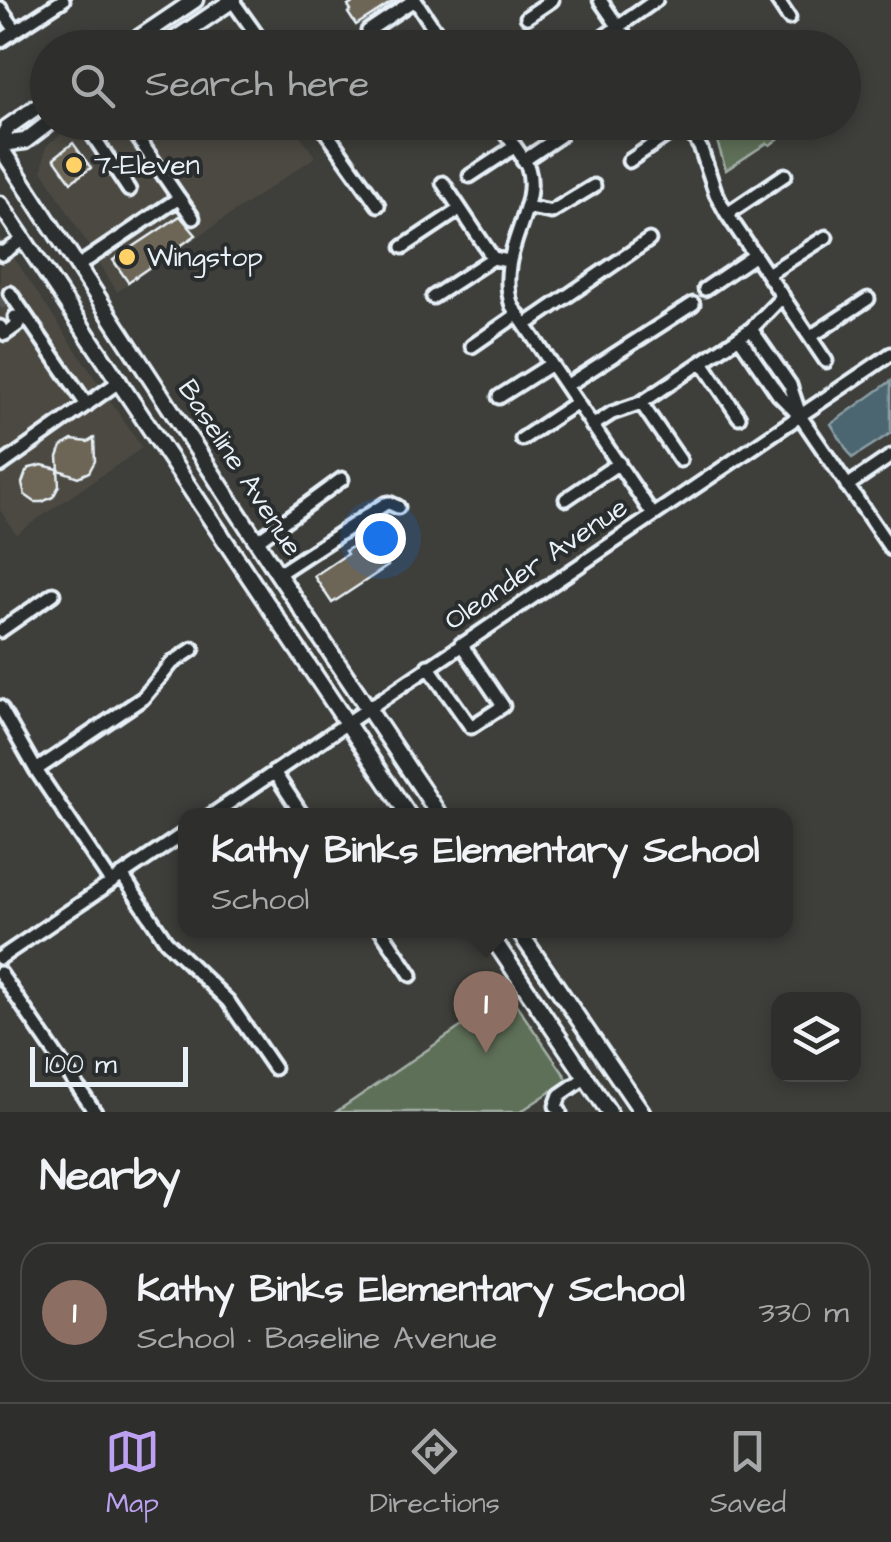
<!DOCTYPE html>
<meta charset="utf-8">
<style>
:root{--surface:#2e2e2c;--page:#363634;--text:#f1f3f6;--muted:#a7a8a9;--line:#494a48;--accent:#bca0f2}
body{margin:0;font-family:"Architects Daughter",sans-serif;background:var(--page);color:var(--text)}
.controls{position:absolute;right:30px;bottom:30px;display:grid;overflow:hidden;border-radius:20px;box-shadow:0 5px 15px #0003}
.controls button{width:90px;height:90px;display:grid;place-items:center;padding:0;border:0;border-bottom:2px solid var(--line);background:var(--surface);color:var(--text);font:50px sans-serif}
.scale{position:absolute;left:30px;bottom:25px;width:158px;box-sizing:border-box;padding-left:10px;border:5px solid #e8f1f8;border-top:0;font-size:28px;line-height:35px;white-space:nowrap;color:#e8f1f8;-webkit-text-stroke:8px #2a2d2e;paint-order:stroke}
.you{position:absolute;left:380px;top:538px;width:35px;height:35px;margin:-25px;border:8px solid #fff;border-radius:50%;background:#1a73e8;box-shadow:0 0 0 15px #1a73e833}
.badge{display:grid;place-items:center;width:65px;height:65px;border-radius:50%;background:var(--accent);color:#fff;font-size:32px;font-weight:700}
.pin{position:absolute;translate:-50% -82px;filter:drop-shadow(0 2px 5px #0008)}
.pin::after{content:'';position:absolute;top:52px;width:35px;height:30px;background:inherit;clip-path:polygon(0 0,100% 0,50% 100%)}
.popup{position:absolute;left:178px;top:808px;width:615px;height:130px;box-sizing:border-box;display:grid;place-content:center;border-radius:20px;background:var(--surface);filter:drop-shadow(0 2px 8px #0005);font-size:32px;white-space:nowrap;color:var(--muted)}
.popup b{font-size:38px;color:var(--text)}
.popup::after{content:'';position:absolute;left:50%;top:100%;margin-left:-20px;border:20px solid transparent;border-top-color:var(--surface)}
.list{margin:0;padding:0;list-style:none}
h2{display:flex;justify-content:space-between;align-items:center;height:130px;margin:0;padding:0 40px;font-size:42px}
h2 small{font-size:32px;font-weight:400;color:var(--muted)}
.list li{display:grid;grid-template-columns:65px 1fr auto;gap:30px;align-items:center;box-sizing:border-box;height:140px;margin:0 20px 20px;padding:0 20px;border:2px solid var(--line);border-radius:30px}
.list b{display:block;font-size:38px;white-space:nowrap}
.list p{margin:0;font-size:32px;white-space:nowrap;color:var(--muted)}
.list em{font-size:32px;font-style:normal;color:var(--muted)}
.icon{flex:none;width:55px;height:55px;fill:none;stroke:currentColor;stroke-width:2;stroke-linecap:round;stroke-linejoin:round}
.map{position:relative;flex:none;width:891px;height:1112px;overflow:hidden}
.search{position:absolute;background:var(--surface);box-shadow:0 5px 15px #0003;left:30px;right:30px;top:30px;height:110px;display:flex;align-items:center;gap:25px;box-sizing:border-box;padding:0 35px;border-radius:55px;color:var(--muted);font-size:38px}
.sheet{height:290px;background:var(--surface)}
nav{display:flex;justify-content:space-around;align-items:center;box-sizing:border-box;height:140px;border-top:2px solid var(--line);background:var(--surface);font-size:28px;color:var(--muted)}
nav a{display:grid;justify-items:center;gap:5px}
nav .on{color:var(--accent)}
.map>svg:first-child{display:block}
.built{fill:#4c4a42}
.green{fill:#5f7059;stroke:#a4b0a8;stroke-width:2.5}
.water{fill:#4c6670;stroke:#8a9ea6;stroke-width:2.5}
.building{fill:#6d6555;stroke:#e8f1f8;stroke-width:2.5}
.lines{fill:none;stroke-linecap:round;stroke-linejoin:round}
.minor-tunnel{stroke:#585956;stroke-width:11;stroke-dasharray:11 5.5;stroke-linecap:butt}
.minor-casing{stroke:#e8f1f8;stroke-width:19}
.major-casing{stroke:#e8f1f8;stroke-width:21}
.minor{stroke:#2a2d2e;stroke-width:11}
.major{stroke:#2a2d2e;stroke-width:14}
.poi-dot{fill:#ffd166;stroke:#2a2d2e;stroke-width:4}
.labels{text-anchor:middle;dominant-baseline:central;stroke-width:8;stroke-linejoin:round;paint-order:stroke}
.poi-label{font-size:28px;fill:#e8f1f8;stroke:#2a2d2e;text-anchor:start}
.street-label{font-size:28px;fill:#e8f1f8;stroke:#2a2d2e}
</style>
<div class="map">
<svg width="891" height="1112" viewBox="0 0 891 1112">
<rect width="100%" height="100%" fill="#3e3e3a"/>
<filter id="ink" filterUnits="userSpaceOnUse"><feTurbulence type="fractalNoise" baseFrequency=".01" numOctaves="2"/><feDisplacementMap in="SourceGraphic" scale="20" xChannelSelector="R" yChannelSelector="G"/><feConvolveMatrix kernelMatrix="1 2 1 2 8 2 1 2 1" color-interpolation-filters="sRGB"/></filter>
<g filter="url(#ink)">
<!-- built -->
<path class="built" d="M86,122L292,123L315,157L117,292L42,170L46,146L68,129Z
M0,237L142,448L16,534L0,510Z"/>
<!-- green -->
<path class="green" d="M743,123H767L778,139L770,145L767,143L726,170L717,141Z
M509,994L568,1080L520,1112H336Z"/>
<!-- water -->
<path class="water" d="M891,381V433L852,458L831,424Z"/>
<!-- building -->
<path class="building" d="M358,0H395L356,25L348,13L351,11L348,6Z
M73,143L91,168L71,182L54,158Z
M180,216L196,235L128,282L113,260Z
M94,438L95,461L89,472L78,477L59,470L58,457L62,446L72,440L88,442Z
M42,465L58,469L59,486L53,497L42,502H35L25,495L22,483L26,472L30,468Z
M370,539L388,566L332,603L314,576L347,554L345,551L354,546L356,548Z"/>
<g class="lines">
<!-- minor-tunnel -->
<path class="minor-tunnel" d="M0,297L15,317"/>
<defs>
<path id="minor" d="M232,0L266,48
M415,0L447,48
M600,0L633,48
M777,0L789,18
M0,8L15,29
M527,17L552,0
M368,31L414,0
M0,41L63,0
M481,48L494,39
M588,48L656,0
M693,48L694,47
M106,122L92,134L129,190
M319,122L378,205
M497,122C506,135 523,155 528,168C541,209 494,253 512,306L653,515
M685,122L701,149L716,194L727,214L826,361
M438,126L443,122
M328,135L345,122
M523,161L560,136
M629,161L686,122
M470,176L514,147
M443,183L493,258L508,261
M179,198L193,218
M526,207L551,212L594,186
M727,214L785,175
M403,247L460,209
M0,252L2,254L24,239
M78,266L179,198L127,122
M768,274L826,237
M705,289L755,255
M10,293L87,405
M433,297L493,258
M525,325L649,240
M0,327L5,334L19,324L15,317
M751,329L790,385L799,412
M739,337L778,394L800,416L891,549
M810,337L868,299
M472,346L518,314
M702,362L739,417
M566,386L693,304
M499,397L551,364
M641,403L680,460
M592,426L612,413L641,403L751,329L783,296
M522,439L576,403
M0,466L120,381
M847,486L891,456
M566,499L619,463
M257,541L342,479
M278,574L385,504L389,503L398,507
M0,631L53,594
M428,666L471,727L503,706L461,644
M0,707L36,770L111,882
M36,770L143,698L172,663L193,649
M274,772L303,816
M210,816L891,354
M122,875L166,941L228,1001L274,1068
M381,930L411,975
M0,958L186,832
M0,973L95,1112
M560,1112L556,1106L560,1095L586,1077"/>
<path id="major" d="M124,48L195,0
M162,48L233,0
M0,142L8,127L48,99
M0,144L25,141L50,122
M0,147L278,574L440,816
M0,204L409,816
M487,930L609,1112
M518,930L642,1112"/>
</defs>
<!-- minor casing -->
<use href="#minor" class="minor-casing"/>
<!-- major casing -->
<use href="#major" class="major-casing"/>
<!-- minor -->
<use href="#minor" class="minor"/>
<!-- major -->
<use href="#major" class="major"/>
</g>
</g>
<!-- markers -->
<g class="poi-dot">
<circle cx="74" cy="165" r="10"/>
<circle cx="127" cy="257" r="10"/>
</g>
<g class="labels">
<!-- poi labels -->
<g class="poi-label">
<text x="94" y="165">7-Eleven</text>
<text x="147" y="257">Wingstop</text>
</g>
<!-- street labels -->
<g class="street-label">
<text transform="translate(240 468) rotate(57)">Baseline Avenue</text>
<text transform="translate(536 564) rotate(-34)">Oleander Avenue</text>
</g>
</g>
</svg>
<div class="controls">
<button><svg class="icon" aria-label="layers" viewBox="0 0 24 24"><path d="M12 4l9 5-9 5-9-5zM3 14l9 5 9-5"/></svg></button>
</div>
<div class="scale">100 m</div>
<div class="you"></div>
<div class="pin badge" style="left:486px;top:1053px;background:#8d6e63">1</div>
<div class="popup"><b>Kathy Binks Elementary School</b>School</div>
<div class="search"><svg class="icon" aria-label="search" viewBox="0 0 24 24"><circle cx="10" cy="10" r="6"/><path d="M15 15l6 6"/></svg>Search here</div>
</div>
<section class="sheet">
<h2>Nearby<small></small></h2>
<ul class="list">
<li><span class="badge" style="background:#8d6e63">1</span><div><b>Kathy Binks Elementary School</b><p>School · Baseline Avenue</p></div><em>330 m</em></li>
</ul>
</section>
<nav>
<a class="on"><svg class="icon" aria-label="map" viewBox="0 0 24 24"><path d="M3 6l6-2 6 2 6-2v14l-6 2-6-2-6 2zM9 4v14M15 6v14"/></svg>Map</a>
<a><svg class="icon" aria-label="directions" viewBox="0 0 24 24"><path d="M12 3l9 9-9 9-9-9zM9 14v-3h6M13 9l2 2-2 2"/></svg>Directions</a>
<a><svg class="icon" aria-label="saved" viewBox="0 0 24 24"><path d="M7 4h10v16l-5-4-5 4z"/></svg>Saved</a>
</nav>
